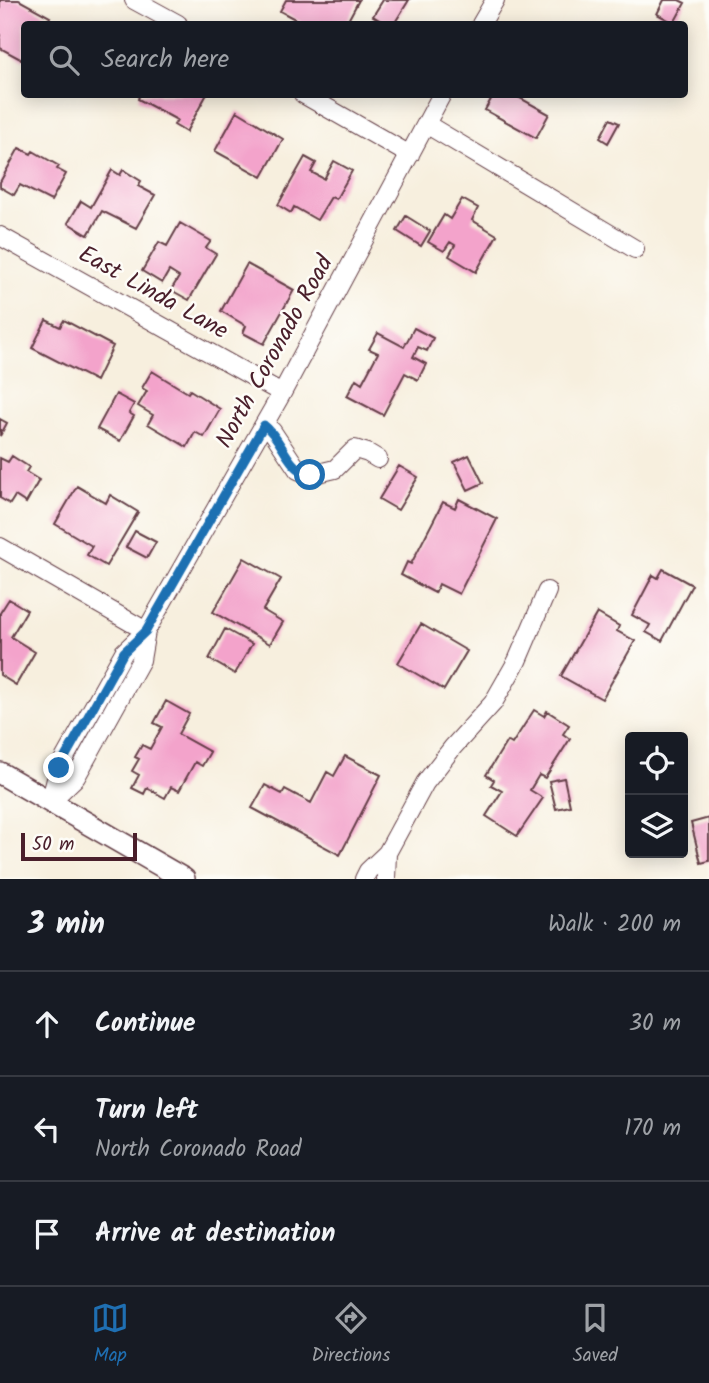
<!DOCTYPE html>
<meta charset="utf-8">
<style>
:root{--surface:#171b24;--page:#242831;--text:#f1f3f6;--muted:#9ea1a6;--line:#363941;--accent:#1f6fb2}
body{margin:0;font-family:Kalam,sans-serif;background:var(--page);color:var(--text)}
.controls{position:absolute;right:21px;bottom:21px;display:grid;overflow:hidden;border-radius:7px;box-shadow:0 4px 18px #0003}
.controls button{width:63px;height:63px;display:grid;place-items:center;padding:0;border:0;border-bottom:2px solid var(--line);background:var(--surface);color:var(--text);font:35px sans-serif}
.scale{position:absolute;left:21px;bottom:18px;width:116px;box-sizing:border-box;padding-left:7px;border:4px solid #4a1f2b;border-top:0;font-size:19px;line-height:24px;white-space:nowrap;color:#4a1f2b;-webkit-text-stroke:5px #fdfcf7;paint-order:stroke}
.stop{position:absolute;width:21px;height:21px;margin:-16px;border:5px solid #1f6fb2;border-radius:50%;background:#fff}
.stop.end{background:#1f6fb2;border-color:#fff;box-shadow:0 2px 7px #0008}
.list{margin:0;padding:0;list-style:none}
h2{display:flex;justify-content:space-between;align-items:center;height:91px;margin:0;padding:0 28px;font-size:30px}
h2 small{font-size:23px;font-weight:400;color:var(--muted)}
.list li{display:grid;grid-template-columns:46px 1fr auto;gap:21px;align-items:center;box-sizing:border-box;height:105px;padding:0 28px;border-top:2px solid var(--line)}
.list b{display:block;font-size:26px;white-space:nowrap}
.list p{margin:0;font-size:23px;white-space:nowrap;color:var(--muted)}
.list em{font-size:23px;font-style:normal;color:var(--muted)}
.icon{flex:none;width:38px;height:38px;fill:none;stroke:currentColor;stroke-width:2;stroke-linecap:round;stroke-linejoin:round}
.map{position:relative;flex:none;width:709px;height:879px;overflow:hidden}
.search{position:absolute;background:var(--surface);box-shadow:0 4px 18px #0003;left:21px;right:21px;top:21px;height:77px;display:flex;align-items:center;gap:18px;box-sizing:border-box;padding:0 24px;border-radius:7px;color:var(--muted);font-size:26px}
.sheet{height:406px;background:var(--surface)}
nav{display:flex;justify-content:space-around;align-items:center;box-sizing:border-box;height:98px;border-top:2px solid var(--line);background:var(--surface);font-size:19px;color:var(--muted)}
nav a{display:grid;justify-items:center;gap:4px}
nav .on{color:var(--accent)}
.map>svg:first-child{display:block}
.building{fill:#f3a3cb}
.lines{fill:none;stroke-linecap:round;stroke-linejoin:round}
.minor-casing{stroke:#643e46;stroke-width:20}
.major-casing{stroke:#643e46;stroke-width:24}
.minor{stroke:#fff;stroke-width:18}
.major{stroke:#fff;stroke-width:21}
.route{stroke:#1f6fb2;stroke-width:9}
.labels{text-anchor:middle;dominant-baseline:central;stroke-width:5;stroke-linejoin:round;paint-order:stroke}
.street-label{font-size:24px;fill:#4a1f2b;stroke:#fdfcf7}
</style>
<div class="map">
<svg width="709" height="879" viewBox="0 0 709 879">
<rect width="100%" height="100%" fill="#fdfcf7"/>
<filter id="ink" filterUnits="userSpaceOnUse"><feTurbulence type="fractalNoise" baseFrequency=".0143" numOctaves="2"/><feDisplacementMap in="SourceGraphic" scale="14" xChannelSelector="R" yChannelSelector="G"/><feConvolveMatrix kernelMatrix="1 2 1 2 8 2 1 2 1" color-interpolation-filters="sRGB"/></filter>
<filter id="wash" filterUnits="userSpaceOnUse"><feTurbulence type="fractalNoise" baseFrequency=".00686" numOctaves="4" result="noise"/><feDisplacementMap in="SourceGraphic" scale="28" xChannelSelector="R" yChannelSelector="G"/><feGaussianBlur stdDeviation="1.57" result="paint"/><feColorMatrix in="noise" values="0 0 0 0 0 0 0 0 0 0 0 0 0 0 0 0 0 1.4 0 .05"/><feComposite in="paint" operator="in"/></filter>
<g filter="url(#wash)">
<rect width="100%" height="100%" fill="#f7efde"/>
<g id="blocks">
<!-- building -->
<path class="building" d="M0,0H19L50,17L45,24H24V61L0,48Z
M286,0H359L346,24H304L280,11Z
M383,0H409L394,24H386L373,16Z
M664,0H679L685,3L674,23L657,14Z
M140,94H207L186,132L174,125L177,120L138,99Z
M494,94H520L518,97L549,114L536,138L485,110Z
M237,111L283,139L262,177L215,151Z
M610,119L619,123L608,143L600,138Z
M19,148L31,154L33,151L59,166L57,169L66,174L51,201L20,185L14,195L0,187V182Z
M305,157L316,163L311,172L324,179L334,161L352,171L336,199L331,197L317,220L294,207L291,213L278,205Z
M112,170L120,175L123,170L141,181L138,186L155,195L136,228L102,211L88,235L68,223L81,201L91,207Z
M462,199L478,208L472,220L497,235L476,272L449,256L455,245L450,242L444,251L428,242L444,215L450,219Z
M406,216L430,231L421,246L397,231Z
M180,223L211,241L206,248L216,254L189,300L171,290L179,277L169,271L162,283L142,271L159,242L167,246Z
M247,264L294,290L264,344L243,333L246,326L221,311Z
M46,320L60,327L64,320L113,346L96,381L32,348Z
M414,328L433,338L427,351L418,347L413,357L426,364L418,380L405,373L383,415L347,396L356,379L362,383L378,353L369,349L378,333L404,347Z
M152,371L188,393L190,390L220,409L204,437L195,432L187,447L148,424L153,415L138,406L147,391L142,388Z
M116,394L134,404L129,413L134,416L120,441L97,429Z
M0,419L7,423L0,436Z
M469,455L483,483L468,490L454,462Z
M12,456L29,467L26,472L39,480L26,503L15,496L10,504L0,498V458L8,462Z
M399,466L418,477L398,510L379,499Z
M77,486L106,503L110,495L138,512L106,566L87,555L92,546L55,524Z
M459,499L497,519L459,594L439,584L435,593L401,575L407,562L411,564L443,502L455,508Z
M135,531L156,542L147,558L126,547Z
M244,558L281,579L263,610L283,622L270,644L213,612Z
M663,569L692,585L662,641L646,632L650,625L632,615L653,575L658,578Z
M9,599L27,610L11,637L35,652L16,685L0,675V613Z
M597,613L619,626L617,631L635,641L602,699L561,676Z
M421,624L467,651L444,690L398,663Z
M225,629L252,644L235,674L209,659Z
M166,701L189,714L178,734L210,752L202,766L195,762L179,791L171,787L165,798L147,788L144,794L132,788L139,775L132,771L139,759L135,757L142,745L150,749L162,727L154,723Z
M534,710L544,716L547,711L569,725L563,734L570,739L545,778L539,775L530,790L543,798L517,836L486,816L502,791L491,785L494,780L486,775L507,741L512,744Z
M345,756L381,775L340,855L252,808L265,785L282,794L285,789L311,803L327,772L334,776Z
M564,778L570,806L556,809L549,781Z
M709,818V861L701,863L691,823Z"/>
</g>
</g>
<g filter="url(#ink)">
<use href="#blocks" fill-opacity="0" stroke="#643e46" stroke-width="2"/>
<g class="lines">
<defs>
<path id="minor" d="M134,0L178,24
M481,24L495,0
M303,94L410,155
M426,124L635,249
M0,236L282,393
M264,425L272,431L298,470L310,475L335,469L355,449L368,453L378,459
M0,547L146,631
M50,802L59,768L124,652L146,631L282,393L442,94
M50,802L76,777L141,660L146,631
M364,879L368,871L387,853L425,783L453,747L493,703L517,661L547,591
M386,879L387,853"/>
<path id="major" d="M0,773L184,879"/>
</defs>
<!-- minor casing -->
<use href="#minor" class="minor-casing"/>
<!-- major casing -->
<use href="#major" class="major-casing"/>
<!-- minor -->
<use href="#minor" class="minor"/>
<!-- major -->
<use href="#major" class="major"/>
</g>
</g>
<g class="lines" filter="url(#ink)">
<!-- route -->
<path class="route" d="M59,768L124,652L146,631L264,425C283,439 286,468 310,475"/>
</g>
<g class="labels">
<!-- street labels -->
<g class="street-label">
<text transform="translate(153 293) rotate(29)">East Linda Lane</text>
<text transform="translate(275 352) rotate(-61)">North Coronado Road</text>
</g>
</g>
</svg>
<div class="controls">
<button><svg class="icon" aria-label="locate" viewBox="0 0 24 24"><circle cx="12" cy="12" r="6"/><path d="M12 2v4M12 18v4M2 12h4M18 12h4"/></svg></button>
<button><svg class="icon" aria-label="layers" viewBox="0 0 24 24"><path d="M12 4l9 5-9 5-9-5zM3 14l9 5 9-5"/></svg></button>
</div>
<div class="scale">50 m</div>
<div class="stop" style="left:310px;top:475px"></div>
<div class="stop end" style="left:59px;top:768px"></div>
<div class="search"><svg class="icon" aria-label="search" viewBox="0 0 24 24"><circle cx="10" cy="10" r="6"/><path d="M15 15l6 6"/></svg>Search here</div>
</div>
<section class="sheet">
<h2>3 min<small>Walk · 200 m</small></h2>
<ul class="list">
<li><svg class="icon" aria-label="ahead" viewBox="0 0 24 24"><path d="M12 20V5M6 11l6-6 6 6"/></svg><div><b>Continue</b></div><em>30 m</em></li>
<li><svg class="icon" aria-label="left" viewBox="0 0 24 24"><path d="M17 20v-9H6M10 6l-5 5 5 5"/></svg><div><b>Turn left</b><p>North Coronado Road</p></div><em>170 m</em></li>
<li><svg class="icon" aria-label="arrive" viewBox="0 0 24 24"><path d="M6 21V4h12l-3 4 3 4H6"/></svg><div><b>Arrive at destination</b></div></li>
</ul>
</section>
<nav>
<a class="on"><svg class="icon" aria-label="map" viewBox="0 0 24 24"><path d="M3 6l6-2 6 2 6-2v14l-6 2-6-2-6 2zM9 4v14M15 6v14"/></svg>Map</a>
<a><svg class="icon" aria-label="directions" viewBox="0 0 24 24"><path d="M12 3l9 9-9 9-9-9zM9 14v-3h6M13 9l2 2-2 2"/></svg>Directions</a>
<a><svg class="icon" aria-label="saved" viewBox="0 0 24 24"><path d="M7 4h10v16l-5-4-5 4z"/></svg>Saved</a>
</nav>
